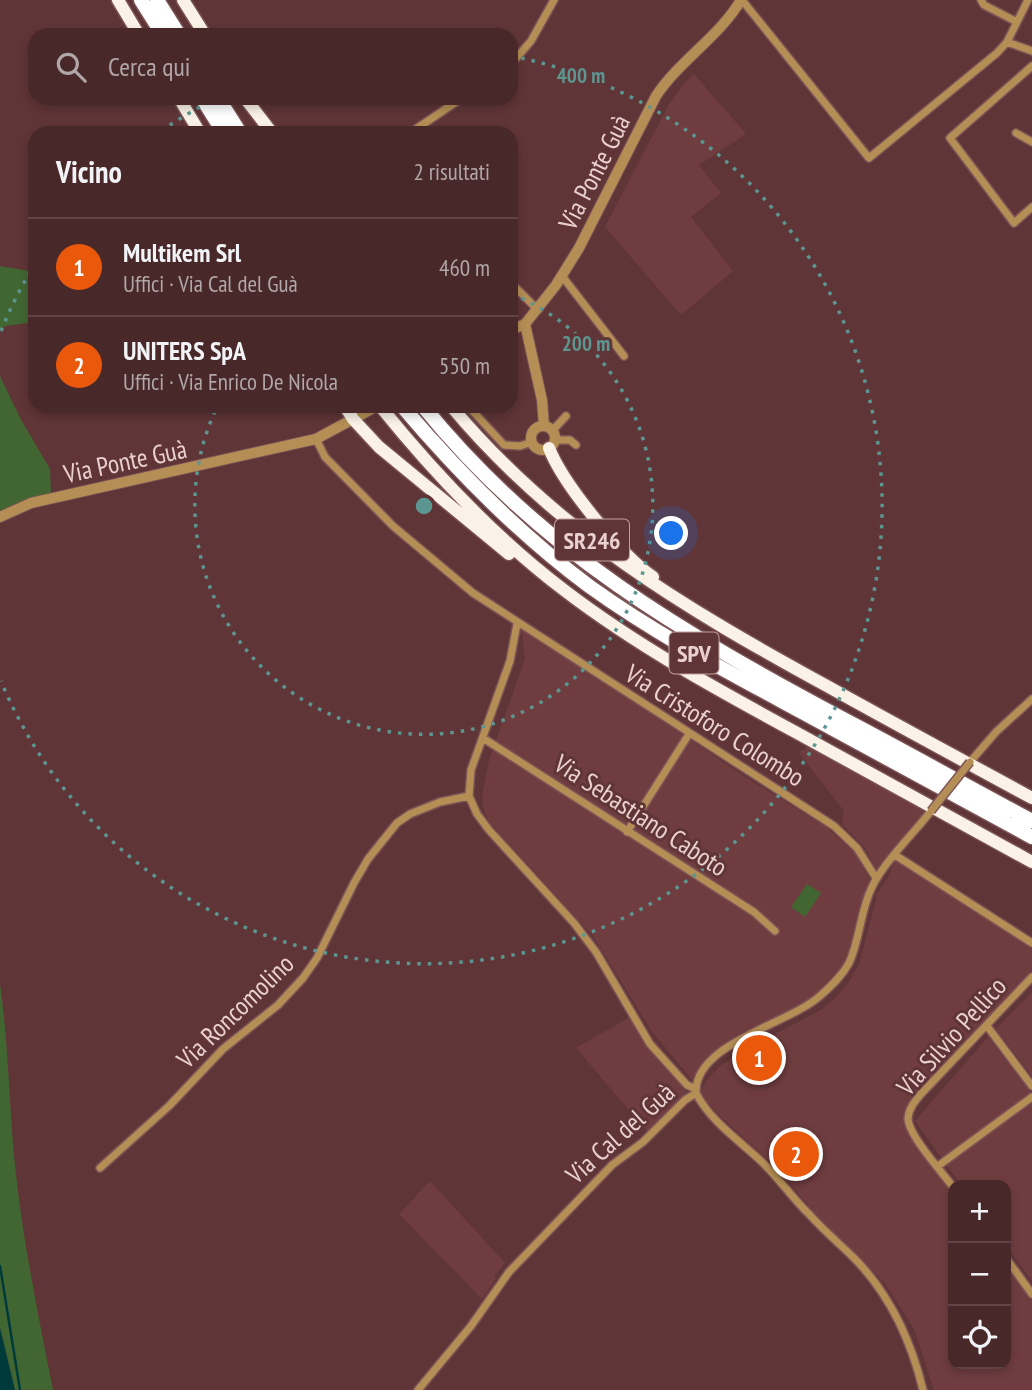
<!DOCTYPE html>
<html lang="it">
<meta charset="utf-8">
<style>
:root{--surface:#482829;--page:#523435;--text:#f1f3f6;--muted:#b1a6a8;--line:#604446;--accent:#ea580c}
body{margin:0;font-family:"PT Sans Narrow",sans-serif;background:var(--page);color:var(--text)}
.controls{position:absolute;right:21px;bottom:21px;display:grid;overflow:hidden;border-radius:14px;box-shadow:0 4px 10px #0003}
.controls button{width:63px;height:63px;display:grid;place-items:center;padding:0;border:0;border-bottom:2px solid var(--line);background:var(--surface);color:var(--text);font:35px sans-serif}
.you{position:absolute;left:672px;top:534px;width:24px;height:24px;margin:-18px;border:5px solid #fff;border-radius:50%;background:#1a73e8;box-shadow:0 0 0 10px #1a73e833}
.badge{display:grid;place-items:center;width:46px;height:46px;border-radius:50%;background:var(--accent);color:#fff;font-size:23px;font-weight:700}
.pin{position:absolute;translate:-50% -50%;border:4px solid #fff;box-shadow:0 2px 7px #0006}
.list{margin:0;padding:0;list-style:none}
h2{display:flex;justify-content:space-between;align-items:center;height:91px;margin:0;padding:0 28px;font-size:30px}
h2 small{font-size:23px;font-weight:400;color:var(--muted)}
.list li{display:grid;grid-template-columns:46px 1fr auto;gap:21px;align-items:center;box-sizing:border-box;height:98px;padding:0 28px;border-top:2px solid var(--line)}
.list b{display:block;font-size:26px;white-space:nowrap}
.list p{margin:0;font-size:23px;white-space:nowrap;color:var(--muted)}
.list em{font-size:23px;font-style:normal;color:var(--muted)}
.icon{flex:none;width:38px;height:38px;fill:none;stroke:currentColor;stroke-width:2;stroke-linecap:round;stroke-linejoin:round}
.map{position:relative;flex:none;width:1032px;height:1390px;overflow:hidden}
.search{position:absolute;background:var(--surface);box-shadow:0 4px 10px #0003;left:28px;top:28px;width:490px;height:77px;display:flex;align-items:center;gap:18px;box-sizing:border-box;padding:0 24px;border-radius:21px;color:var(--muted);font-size:26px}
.panel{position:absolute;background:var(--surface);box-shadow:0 4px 10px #0003;left:28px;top:126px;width:490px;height:287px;border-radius:21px}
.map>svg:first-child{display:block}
.built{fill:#6f3d40}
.green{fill:#426632}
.water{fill:#003b3c}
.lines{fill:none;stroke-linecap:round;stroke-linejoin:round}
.stream{stroke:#003b3c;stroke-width:2.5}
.minor-casing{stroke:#7c5456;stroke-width:10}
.tertiary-casing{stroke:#7c5456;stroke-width:12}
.trunk-casing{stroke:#7c5456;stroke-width:15}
.motorway-casing{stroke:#7c5456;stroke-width:17}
.minor{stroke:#b58e55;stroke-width:7}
.tertiary{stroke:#b58e55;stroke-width:10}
.trunk{stroke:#faf2e7;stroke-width:12}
.motorway{stroke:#fff;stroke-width:14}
.minor-bridge-casing{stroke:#7c5456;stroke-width:10;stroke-linecap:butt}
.minor-bridge{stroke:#b58e55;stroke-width:7}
.ring{fill:none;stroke:#5c9690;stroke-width:3.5;stroke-dasharray:3.5 7}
.labels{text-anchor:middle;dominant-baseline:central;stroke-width:6;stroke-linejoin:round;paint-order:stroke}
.shield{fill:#603537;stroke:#c1a2a2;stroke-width:2}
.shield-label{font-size:24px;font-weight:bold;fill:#ebd0d0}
.street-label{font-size:26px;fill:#ebd0d0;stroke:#603537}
.centre{fill:#5c9690;stroke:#603537;stroke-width:3.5}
.ring-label{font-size:21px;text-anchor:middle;font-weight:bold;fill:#5c9690;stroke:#603537;stroke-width:6;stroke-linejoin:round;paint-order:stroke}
</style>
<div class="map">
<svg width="1032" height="1390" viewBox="0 0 1032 1390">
<rect width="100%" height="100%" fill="#603537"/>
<!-- built -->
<path class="built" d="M694,74L746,134L699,165L721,193L691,217L733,271L681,315L605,227L668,106L684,84Z
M521,624L748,779L826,827L856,854L871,882L848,960L826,990L743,1038L701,1069L693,1081L651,1030L593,936L489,822L483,807L482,795L489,760L525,659Z
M809,745L932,807L896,853L1032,948V975L960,1051L904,1114L903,1123L953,1194V1364H1006V1265L1032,1300V1390H934L914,1329L884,1282L824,1224L776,1167L719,1115L699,1092L710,1076L720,1066L748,1048L821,1010L834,999L849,982L859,964L877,897L875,896L889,876L895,855L878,872L865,848L842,824L844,811L799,753Z
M1032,992V1076L996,1029Z
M630,1017L641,1036L659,1061L681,1083L688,1096L652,1137L576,1048Z
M988,1037L1032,1093V1281L1006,1246V1185H961L915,1121Z
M430,1181L505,1263L494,1276L496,1278L482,1299L399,1214Z"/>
<!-- green -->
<path class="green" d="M0,266L35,272V322L6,326L0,329Z
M0,376L20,418L50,469L51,493L0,514Z
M807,884L821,893L805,917L791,907Z
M0,984C9,1047 9,1111 16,1175C24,1247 39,1319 53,1390H15L0,1328Z"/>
<!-- water -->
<path class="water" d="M0,1328L15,1390H0Z"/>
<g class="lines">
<!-- stream -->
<path class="stream" d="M0,1266L20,1390"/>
<defs>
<path id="minor" d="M742,0L869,158L997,53L1007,42L1028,0
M981,0L984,5L1017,22
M1007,42L1032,51
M511,64L531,41L554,0
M1032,66L950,138L1014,223L1032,207
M410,133L462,98
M1016,133L1032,142
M562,276L624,356
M511,283L538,310
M468,406L504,445L520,446L532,442
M553,430L566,416
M316,439L325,457L393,526L473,593L834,826L857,848L876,878
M555,440H570L576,445
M517,624L510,661L471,770L469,796L477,814L489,830L574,923L596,952L650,1044L687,1085L696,1089
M483,738L754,912L775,931
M970,762L996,732L1032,699
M627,832L689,734
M895,855L1032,943
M987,1026L1032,1086
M696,1092C695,1043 790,1024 821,995C831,986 842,976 849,963C860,940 860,911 872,887C883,863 914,833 931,811
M696,1093C710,1121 740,1141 762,1162C779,1178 792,1198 809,1214C823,1230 840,1244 855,1259C891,1296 911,1340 923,1390
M938,1166L1032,1097
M100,1168L169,1106L223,1049L278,1005L303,978L317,958L354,883L368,859L397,823L410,814L440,802L469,796
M953,1187C942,1172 908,1135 908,1118C909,1108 915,1101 921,1094L1032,977
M1006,1258L1032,1294
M418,1390L471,1326L509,1272L612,1165L643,1142L685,1100L696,1093"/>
<path id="tertiary" d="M525,324L542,400L544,426
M511,330L525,324L556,285L579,248L656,96C680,60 719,37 741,0
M531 438a12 12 0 1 1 24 0a12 12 0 1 1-24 0Z
M0,517L31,503L316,439L377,406"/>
<path id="trunk" d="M118,0L139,35
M183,0L205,35
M179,98L200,133
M245,98L272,133
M345,406L353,419L379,447L509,554
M380,406C435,474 494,537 564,590C637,646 718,690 799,734C876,777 954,819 1032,862
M451,406C556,532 686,609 827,686C895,724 964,761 1032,798
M549,448C563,484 621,555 653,577"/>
<path id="motorway" d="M141,0L163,35
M157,0L179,35
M202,98L224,133
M218,98L240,133
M402,406C458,472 519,534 589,586C657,635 730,673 804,713C880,754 956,795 1032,837
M423,406C540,551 684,634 845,720C908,753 970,788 1032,821"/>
</defs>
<!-- minor casing -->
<use href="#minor" class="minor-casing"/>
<!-- tertiary casing -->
<use href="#tertiary" class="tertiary-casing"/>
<!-- trunk casing -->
<use href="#trunk" class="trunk-casing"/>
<!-- motorway casing -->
<use href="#motorway" class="motorway-casing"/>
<!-- minor -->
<use href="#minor" class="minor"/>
<!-- tertiary -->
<use href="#tertiary" class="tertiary"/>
<!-- trunk -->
<use href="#trunk" class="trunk"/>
<!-- motorway -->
<use href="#motorway" class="motorway"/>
<defs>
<path id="minor-bridge" d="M931,811L970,762"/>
</defs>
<!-- minor-bridge casing -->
<use href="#minor-bridge" class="minor-bridge-casing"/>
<!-- minor-bridge -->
<use href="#minor-bridge" class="minor-bridge"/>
</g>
<!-- distance rings -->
<g class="ring">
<path d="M512 294A229 229 0 1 1 217 407"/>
<path d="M1 331A458 458 0 0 1 33 267M161 131A458 458 0 0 1 213 100M511 56A458 458 0 1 1 1 681"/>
</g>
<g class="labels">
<!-- shield labels -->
<g class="shield">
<rect x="555" y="519.5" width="74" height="41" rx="5"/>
<rect x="669.5" y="632.5" width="49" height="41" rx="5"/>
</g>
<g class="shield-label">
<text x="592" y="540">SR246</text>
<text x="694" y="653">SPV</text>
</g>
<!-- street labels -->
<g class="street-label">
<text transform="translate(594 172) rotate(-63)">Via Ponte Guà</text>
<text transform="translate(125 461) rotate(-12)">Via Ponte Guà</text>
<text transform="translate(715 725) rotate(32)">Via Cristoforo Colombo</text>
<text transform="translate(641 815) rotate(33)">Via Sebastiano Caboto</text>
<text transform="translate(235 1011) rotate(-44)">Via Roncomolino</text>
<text transform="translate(951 1036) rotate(-48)">Via Silvio Pellico</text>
<text transform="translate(620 1133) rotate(-42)">Via Cal del Guà</text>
</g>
</g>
<circle cx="424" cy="506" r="10" class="centre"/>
<g class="ring-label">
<text x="581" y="83">400 m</text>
<text x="586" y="351">200 m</text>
</g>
</svg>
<div class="controls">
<button>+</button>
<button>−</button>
<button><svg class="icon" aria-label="locate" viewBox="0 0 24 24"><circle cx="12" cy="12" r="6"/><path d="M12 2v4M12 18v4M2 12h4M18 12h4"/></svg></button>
</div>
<div class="you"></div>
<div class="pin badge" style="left:759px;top:1058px">1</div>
<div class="pin badge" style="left:796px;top:1154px">2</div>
<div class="search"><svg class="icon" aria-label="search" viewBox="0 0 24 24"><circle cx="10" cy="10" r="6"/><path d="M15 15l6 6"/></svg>Cerca qui</div>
<section class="panel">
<h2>Vicino<small>2 risultati</small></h2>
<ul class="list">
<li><span class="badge">1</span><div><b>Multikem Srl</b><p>Uffici · Via Cal del Guà</p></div><em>460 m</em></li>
<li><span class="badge">2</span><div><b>UNITERS SpA</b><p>Uffici · Via Enrico De Nicola</p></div><em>550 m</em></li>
</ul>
</section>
</div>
